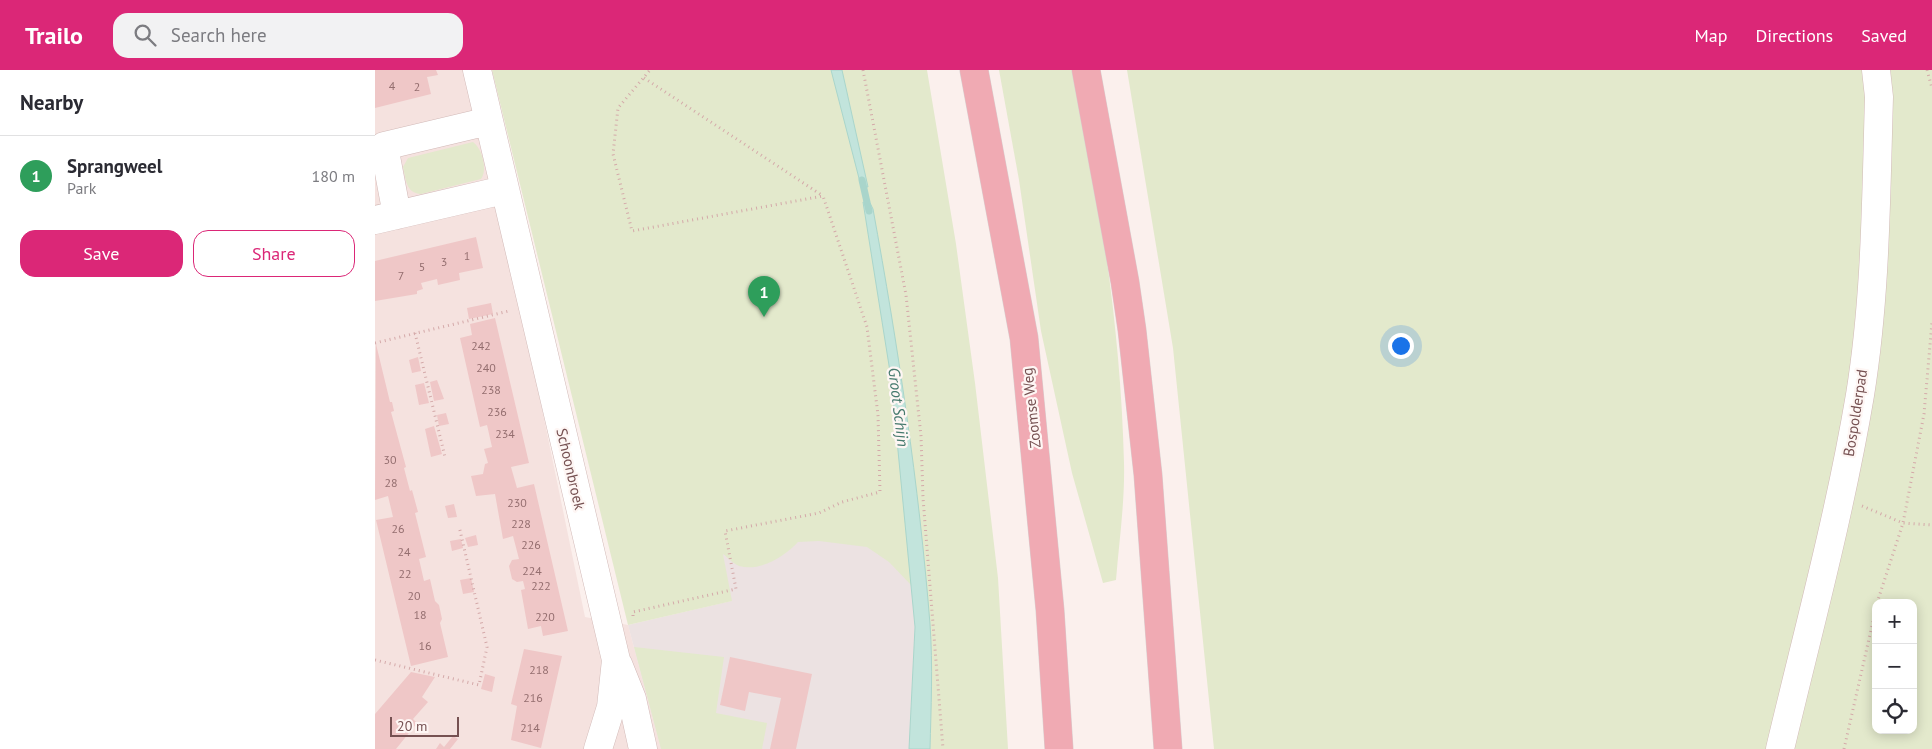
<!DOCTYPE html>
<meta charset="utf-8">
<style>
:root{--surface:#fff;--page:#f2f2f3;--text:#2b2b33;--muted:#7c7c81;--line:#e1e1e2;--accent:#db2777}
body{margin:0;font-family:"PT Sans",sans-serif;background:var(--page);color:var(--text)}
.controls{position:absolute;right:15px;bottom:15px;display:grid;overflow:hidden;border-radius:10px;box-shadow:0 2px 12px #0003}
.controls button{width:45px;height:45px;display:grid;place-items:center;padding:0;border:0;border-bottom:1px solid var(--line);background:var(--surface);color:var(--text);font:25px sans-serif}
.scale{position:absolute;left:15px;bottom:12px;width:69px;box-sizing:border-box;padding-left:5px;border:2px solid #765152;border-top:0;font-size:14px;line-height:18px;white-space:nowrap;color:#765152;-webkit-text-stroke:4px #fef6f4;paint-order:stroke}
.you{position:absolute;left:1025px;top:275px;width:18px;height:18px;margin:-12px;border:4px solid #fff;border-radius:50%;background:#1a73e8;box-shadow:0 0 0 8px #1a73e833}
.badge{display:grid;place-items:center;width:32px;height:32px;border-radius:50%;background:var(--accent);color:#fff;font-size:16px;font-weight:700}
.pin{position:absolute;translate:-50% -41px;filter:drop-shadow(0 1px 2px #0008)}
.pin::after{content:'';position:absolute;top:26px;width:18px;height:15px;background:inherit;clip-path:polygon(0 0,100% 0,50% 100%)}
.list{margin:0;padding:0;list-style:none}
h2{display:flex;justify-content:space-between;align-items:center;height:65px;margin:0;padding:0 20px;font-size:21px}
h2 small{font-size:16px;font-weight:400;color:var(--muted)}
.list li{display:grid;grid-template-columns:32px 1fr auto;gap:15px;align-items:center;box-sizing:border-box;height:80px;padding:0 20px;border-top:1px solid var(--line)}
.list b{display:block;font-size:19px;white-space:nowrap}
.list p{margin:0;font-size:16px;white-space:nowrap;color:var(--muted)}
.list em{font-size:16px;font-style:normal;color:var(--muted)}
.actions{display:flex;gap:10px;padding:15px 20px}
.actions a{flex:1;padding:11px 0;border:1px solid var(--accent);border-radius:15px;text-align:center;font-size:18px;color:var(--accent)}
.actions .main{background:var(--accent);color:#fff}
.icon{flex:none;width:28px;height:28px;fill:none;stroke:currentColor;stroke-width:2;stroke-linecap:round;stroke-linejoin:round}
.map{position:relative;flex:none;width:1557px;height:679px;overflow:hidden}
header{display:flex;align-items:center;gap:30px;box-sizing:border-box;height:70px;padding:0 25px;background:var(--accent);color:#fff}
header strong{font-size:24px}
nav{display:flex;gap:28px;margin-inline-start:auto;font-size:18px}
.search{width:350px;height:45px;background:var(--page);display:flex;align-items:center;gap:12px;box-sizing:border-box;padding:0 18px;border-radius:15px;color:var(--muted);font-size:19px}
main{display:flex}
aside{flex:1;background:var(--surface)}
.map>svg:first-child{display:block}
.residential{fill:#f5e2df}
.industrial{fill:#ece2e2}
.green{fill:#e3e9cc;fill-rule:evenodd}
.water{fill:#c2e4dc;stroke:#a9d5cb}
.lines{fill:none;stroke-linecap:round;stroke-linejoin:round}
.stream{stroke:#a9d5cb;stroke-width:7}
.building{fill:#efc7c7}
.street-casing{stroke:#d2bab8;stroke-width:29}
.highway-casing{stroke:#d9cecf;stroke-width:29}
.path{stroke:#d4a9a9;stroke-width:3;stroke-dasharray:1 4;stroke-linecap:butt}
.street{stroke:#fff;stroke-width:28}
.highway{stroke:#f0aab3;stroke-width:28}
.labels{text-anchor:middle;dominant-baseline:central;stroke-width:4.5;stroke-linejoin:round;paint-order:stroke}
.number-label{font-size:12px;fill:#946e6f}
.street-label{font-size:15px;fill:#765152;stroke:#fef6f4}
.water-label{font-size:16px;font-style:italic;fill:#45796d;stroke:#fef6f4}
</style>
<header>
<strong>Trailo</strong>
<div class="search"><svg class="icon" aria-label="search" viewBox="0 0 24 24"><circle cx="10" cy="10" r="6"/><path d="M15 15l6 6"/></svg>Search here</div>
<nav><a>Map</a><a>Directions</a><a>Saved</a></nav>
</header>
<main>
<aside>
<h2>Nearby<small></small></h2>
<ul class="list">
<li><span class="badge" style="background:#2e9e5b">1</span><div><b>Sprangweel</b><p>Park</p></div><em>180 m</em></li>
</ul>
<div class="actions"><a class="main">Save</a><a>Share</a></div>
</aside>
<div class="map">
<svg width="1557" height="679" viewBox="0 0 1557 679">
<rect width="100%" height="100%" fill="#fbf0ed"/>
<!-- residential -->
<path class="residential" d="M0,0H97L210,547L253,555L286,679H0Z"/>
<!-- industrial -->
<path class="industrial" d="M529,439L540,557L534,679H286L253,555L356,531L345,470Z"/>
<!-- green -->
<path class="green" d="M117,0H552L581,174L600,313L623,508L633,679H555L556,596L550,539L536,515L514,492L492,477L444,471L423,472C410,486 386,502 364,496C359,494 353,488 348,484L357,531L253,555Z
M624,0H699C725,130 746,261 749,393C750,432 744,472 741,510L728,513L697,403L666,261L644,110Z
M752,0H1557V679H839L798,278ZM1501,533H1538V660H1501Z
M98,72C107,78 113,100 106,109L46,124C31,123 31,110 28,97L33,88Z
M259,577L349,587L341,643L392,653L387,679H286Z"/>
<!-- water -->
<path class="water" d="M456,0H467L493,117L486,116Z
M488,132L495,133L498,139C523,276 544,415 555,554C558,596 556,638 555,679H534L540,557L516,308Z"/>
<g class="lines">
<!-- stream -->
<path class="stream" d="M487,110L494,141"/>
</g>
<!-- building -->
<path class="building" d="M0,0H61L63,5L52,7L56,24L0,38Z
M101,167L108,198L84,203L85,210L63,215L62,209L46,213L48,219L42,221V224L0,231V191Z
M116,233L118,244L94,249L92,238Z
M120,248L154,393L136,397L142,418L159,414L193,561L168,566L166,556L153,559L146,520L150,519L148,511L142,512L137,509L134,496L137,490L144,489L138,466L128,469L120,424L101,426L96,406L108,404L110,394L113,393L109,379L117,377L112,355L105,357L85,268L97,265L95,254Z
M1,274L15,332H17L19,341L16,342L31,397L29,398L35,421L37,420L43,442L40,443L51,487L44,489L49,511L55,509L60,531L64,535L67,549L65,553L73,587L36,596L1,450L18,447L13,426L0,430Z
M43,287L46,301L37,303L34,290Z
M62,310L69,329L59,331L55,312Z
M49,313L54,333L44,335L40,315Z
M71,343L74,354L64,356L62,345Z
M59,356L67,384L56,387L50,359Z
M79,434L82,447L73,448L70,436Z
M101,465L103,475L93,477L90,468Z
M86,469L88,478L77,481L75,471Z
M96,508L99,522L88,524L85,510Z
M149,579L187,586L166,678L136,670L142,636L136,634Z
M355,587L437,604L421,679H395L406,628L374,622L370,641L345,635Z
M36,602L60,607L47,627L53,632L38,649L42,653L21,679H0V644Z
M110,604L120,607L117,622L106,619Z
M78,666L83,669L75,679H61L65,673L69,677Z"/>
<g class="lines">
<defs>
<path id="street" d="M102,0L241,590L236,637L223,679
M22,145L9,76L114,51
M0,150L129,120
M243,594L257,629L268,679
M1405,679C1433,561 1465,444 1485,325C1501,226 1501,127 1504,27L1501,0"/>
<path id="highway" d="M599,0L649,268L675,540L684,679
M711,0L750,212L757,260L773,405L793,679"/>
</defs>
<!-- street casing -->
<use href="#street" class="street-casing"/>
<!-- highway casing -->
<use href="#highway" class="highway-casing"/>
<!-- path -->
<path class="path" d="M488,0L531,225L546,366L548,428L568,679
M1552,0L1557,18
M269,8L448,126
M40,263L70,387
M0,273L134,241
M1487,436L1528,453L1557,455
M1502,533L1528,453L1549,344L1557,252
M258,546V542L361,519L350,461L444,443L467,432L505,422L503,345L492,257L448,126L257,161L238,84L243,38L275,0
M0,590L104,615L112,577L84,456
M1469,679L1501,538"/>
<!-- street -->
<use href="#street" class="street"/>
<!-- highway -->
<use href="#highway" class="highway"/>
</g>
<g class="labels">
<!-- number labels -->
<g class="number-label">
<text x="17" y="15">4</text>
<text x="42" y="16">2</text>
<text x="92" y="185">1</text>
<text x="69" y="191">3</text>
<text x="47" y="196">5</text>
<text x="26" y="205">7</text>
<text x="106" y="275">242</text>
<text x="111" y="297">240</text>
<text x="116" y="319">238</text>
<text x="122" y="341">236</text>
<text x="130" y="363">234</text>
<text x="15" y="389">30</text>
<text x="16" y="412">28</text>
<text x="142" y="432">230</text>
<text x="146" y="453">228</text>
<text x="23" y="458">26</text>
<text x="156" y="474">226</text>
<text x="29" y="481">24</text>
<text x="157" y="500">224</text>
<text x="30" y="503">22</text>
<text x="166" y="515">222</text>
<text x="39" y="525">20</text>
<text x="45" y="544">18</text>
<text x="170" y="546">220</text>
<text x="50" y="575">16</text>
<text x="164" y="599">218</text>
<text x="158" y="627">216</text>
<text x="155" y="657">214</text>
</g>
<!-- street labels -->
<g class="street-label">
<text transform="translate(656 338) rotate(-96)">Zoomse Weg</text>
<text transform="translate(1480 343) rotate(-81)">Bospolderpad</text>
<text transform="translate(196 399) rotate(77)">Schoonbroek</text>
</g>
<!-- water labels -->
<g class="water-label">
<text transform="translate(524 337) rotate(83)">Groot Schijn</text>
</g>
</g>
</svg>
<div class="controls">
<button>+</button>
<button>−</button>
<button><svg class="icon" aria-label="locate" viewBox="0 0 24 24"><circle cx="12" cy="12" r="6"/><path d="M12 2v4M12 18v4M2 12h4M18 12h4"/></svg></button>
</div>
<div class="scale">20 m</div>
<div class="you"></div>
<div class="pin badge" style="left:389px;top:247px;background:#2e9e5b">1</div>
</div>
</main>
